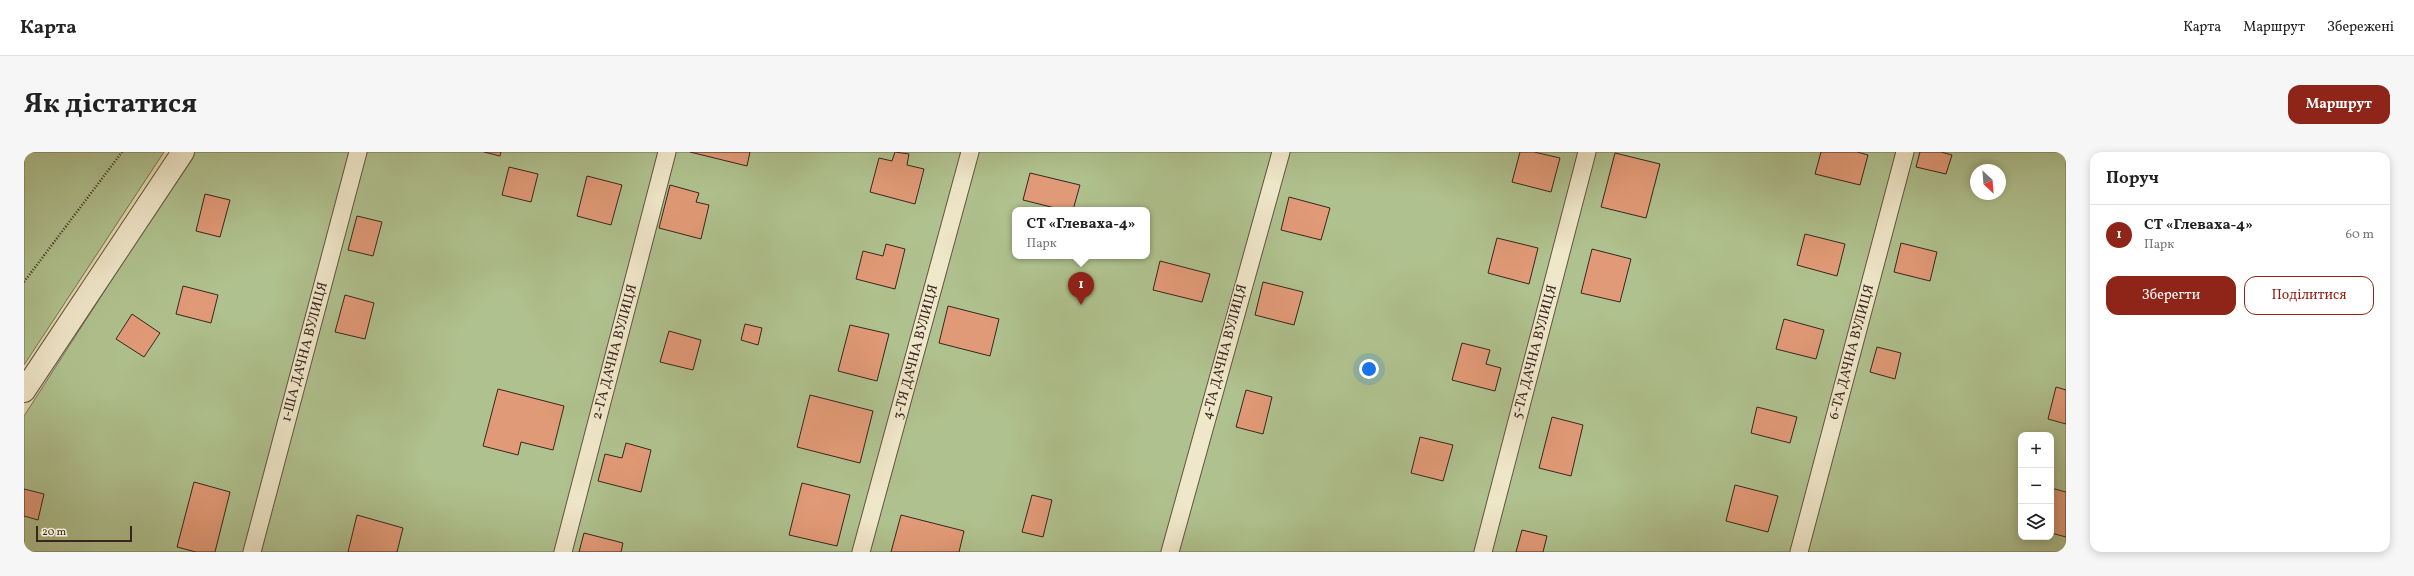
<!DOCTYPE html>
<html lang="uk">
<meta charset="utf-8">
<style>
:root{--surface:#fff;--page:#f6f6f6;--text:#222;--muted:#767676;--line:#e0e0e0;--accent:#8f2418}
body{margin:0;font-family:Vollkorn,serif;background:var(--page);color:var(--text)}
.controls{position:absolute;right:12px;bottom:12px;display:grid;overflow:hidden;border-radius:8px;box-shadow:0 2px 10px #0003}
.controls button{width:36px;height:36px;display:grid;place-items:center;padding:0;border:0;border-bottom:1px solid var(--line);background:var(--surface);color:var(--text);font:20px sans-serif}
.compass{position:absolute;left:1946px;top:12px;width:36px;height:36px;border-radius:50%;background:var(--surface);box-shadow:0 2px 10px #0003;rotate:154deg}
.scale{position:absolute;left:12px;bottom:10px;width:96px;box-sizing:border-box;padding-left:4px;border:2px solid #37261f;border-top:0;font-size:11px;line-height:14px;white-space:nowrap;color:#37261f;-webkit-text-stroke:3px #efe7c9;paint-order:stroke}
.you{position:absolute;left:1345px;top:217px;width:14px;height:14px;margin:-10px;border:3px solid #fff;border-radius:50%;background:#1a73e8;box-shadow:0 0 0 6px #1a73e833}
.badge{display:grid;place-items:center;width:26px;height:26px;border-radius:50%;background:var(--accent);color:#fff;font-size:13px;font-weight:700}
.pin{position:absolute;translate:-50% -33px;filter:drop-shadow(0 1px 2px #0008)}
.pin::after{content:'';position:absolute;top:21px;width:14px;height:12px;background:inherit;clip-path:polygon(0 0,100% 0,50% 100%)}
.popup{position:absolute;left:988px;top:55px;width:138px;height:52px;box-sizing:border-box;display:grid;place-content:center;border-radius:8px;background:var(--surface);filter:drop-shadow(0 1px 3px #0005);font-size:13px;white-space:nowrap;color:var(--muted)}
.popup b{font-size:15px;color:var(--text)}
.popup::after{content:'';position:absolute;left:50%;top:100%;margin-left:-8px;border:8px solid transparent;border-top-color:var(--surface)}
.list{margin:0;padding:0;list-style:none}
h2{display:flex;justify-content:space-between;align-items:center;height:52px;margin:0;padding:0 16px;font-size:17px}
h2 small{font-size:13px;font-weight:400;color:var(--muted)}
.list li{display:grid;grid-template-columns:26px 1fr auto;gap:12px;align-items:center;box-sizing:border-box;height:60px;padding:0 16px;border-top:1px solid var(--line)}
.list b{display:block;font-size:15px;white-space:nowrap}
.list p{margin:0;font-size:13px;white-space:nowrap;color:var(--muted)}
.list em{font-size:13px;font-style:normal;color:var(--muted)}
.actions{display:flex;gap:8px;padding:12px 16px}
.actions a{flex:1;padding:9px 0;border:1px solid var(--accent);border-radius:12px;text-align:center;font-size:14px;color:var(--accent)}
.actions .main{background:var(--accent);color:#fff}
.icon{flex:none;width:22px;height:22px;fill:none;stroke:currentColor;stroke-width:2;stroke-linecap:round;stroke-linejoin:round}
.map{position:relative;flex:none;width:2042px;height:400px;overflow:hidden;border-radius:12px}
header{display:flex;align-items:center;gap:24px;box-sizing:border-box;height:56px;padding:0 20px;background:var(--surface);border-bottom:1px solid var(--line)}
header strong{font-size:19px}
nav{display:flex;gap:22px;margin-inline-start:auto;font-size:14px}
.intro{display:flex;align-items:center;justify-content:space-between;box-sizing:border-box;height:96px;padding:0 24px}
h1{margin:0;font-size:28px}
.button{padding:10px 18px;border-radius:12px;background:var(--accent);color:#fff;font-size:14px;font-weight:700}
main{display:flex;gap:24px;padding:0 24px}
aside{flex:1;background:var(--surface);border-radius:12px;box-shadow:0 2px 10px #0003}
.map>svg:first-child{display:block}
.green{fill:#afc18e;stroke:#737456;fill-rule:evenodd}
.building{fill:#e19a77;stroke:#37261f}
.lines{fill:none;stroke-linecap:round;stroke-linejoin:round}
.service-casing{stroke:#635342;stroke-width:19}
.minor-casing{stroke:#635342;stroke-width:24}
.path{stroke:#37261f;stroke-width:2.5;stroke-dasharray:1 2;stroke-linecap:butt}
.service{stroke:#efe7c9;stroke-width:17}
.minor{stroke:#efe7c9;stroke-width:22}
.labels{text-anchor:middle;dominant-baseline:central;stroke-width:3;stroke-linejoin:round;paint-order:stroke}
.street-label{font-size:14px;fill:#37261f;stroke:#efe7c9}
</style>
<header>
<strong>Карта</strong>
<nav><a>Карта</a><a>Маршрут</a><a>Збережені</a></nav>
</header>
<div class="intro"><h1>Як дістатися</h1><a class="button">Маршрут</a></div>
<main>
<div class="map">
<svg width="2042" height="400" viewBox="0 0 2042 400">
<rect width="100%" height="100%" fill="#e6daac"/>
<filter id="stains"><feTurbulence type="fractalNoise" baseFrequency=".005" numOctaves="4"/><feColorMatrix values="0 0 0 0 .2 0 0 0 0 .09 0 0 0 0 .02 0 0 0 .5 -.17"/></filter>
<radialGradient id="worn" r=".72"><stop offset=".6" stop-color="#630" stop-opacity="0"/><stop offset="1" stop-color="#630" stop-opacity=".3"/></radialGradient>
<!-- green -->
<path class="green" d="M0,0H140L0,213Z
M170,0H2042V400H0V264ZM1952,18H1976V42H1952ZM991,58H1123V104H991ZM1997,283H2027V385H1997Z"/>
<!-- building -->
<path class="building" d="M460,0H477L476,4Z
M666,0H726L723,14Z
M871,0L885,2L883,13L900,17L891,52L846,40L855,6L868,9Z
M1496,0H1510L1536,6L1527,40L1488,30Z
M1797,0H1833L1844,3L1836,33L1791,22Z
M1896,0H1917L1928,3L1922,22L1892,15Z
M1591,1L1636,12L1622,66L1577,55Z
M485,15L514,22L507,50L478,43Z
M1006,21L1056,33L1049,58H1039L999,48Z
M563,24L598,33L587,73L553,64Z
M646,33L675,41L672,50L685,53L677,87L635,76Z
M181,42L206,48L196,85L172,79Z
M1265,45L1306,56L1297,88L1257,78Z
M333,64L358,70L349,104L324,98Z
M1781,82L1821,92L1813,124L1773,113Z
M1473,86L1514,96L1505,132L1464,121Z
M1877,91L1913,100L1906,129L1870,120Z
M862,92L881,97L871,137L832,127L839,99L859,104Z
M1568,97L1607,107L1596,150L1557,141Z
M1136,109L1186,122L1178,150L1129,138Z
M1239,130L1279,140L1270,173L1231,163Z
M159,134L194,143L187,171L152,162Z
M321,143L350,151L341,187L311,180Z
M924,154L975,167L966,204L915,191Z
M108,162L136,181L120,205L92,187Z
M1760,167L1800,178L1792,207L1752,197Z
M721,172L738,176L734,193L717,188Z
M826,173L865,182L853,229L814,219Z
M645,179L677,188L669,218L636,210Z
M1438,191L1466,198L1462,212L1477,216L1471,239L1428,228Z
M1853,195L1877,201L1871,227L1846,220Z
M2032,235L2042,238V272L2024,267Z
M474,237L540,254L529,298L497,290L494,303L459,294Z
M1222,238L1248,245L1239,282L1212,275Z
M786,243L849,259L836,311L773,295Z
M1733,255L1773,265L1766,291L1727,281Z
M1528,265L1559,273L1547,324L1515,316Z
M1396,285L1429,293L1419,329L1387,321Z
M602,291L627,298L617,340L574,329L581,302L598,306Z
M170,330L206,340L191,400H172L153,395Z
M778,331L826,343L813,394L765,383Z
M1711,333L1754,344L1744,380L1702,369Z
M2027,336L2042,340V385L2027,381Z
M0,337L20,342L14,368L0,364Z
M1008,343L1028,348L1019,385L998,380Z
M333,363L379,376L373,400H324Z
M877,363L940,379L935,400H867Z
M1498,378L1523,384L1519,400H1492Z
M560,381L599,391L597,400H555Z"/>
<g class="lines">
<defs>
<path id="service" d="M228,400L334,0
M539,400L643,0
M837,400L946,0
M1146,400L1257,0
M1459,400L1563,0
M1775,400L1881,0"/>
<path id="minor" d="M0,239L159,0"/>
</defs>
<!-- service casing -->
<use href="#service" class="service-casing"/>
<!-- minor casing -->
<use href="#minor" class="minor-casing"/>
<!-- path -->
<path class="path" d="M0,130L98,0"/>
<!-- service -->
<use href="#service" class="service"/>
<!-- minor -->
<use href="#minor" class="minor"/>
</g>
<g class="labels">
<!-- street labels -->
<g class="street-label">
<text transform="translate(281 200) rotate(-75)">1-ША ДАЧНА ВУЛИЦЯ</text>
<text transform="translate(591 200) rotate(-75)">2-ГА ДАЧНА ВУЛИЦЯ</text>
<text transform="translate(892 200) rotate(-75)">3-ТЯ ДАЧНА ВУЛИЦЯ</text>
<text transform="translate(1201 200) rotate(-75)">4-ТА ДАЧНА ВУЛИЦЯ</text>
<text transform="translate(1511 200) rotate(-75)">5-ТА ДАЧНА ВУЛИЦЯ</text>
<text transform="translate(1828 200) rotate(-75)">6-ТА ДАЧНА ВУЛИЦЯ</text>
</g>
</g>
<rect width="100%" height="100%" filter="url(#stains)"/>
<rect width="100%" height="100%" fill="url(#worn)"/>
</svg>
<div class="controls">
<button>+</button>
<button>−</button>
<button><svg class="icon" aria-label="layers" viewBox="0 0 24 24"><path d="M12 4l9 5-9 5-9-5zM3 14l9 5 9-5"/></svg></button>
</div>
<svg class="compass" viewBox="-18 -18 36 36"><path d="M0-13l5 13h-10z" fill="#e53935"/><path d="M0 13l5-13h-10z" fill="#767676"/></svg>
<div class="scale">20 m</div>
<div class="you"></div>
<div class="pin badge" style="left:1057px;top:153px">1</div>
<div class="popup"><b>СТ «Глеваха-4»</b>Парк</div>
</div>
<aside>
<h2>Поруч<small></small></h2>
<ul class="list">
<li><span class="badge">1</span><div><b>СТ «Глеваха-4»</b><p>Парк</p></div><em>60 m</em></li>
</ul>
<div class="actions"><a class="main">Зберегти</a><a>Поділитися</a></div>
</aside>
</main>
